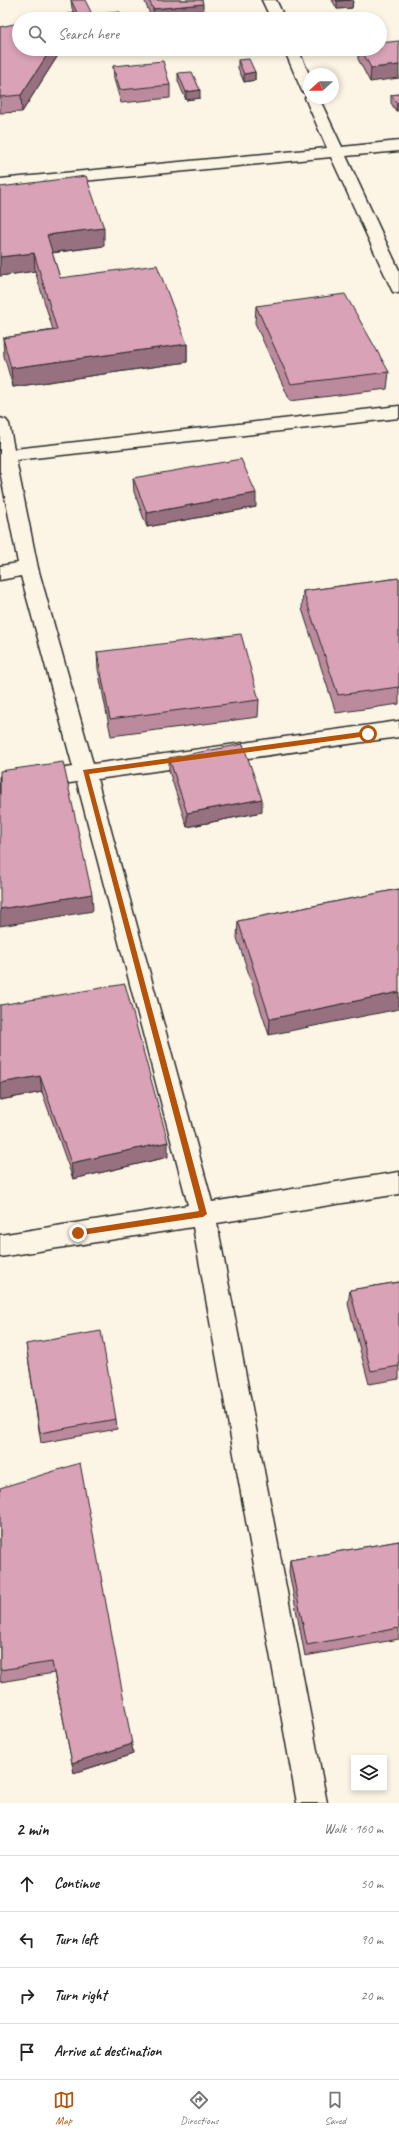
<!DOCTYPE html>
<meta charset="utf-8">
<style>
:root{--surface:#fff;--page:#f6f6f6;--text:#222;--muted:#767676;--line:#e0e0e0;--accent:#b45309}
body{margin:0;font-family:Caveat,sans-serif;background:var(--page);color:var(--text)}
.controls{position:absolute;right:12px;bottom:12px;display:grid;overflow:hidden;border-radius:0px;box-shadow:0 2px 6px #0003}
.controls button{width:36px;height:36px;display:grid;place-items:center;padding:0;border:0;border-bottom:1px solid var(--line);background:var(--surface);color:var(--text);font:20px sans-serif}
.compass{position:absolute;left:303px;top:68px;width:36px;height:36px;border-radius:50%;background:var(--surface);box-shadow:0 2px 6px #0003;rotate:249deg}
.stop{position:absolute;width:12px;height:12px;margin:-9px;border:3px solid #b45309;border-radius:50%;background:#fff}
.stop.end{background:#b45309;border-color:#fff;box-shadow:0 1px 4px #0008}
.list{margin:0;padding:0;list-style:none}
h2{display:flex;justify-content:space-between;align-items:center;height:52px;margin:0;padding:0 16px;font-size:17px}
h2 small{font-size:13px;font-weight:400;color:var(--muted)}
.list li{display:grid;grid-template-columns:26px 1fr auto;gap:12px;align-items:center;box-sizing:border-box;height:56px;padding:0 16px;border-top:1px solid var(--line)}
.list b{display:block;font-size:15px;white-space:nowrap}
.list em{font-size:13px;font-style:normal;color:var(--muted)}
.icon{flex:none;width:22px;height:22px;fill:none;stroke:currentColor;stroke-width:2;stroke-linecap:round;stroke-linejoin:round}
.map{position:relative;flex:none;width:399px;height:1803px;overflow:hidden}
.search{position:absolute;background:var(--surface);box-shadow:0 2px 6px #0003;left:12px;right:12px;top:12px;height:44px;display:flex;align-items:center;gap:10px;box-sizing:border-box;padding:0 14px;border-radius:22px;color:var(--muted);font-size:15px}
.sheet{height:276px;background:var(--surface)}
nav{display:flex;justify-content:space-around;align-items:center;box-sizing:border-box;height:56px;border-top:1px solid var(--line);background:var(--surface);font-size:11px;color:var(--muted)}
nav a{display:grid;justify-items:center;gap:2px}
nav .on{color:var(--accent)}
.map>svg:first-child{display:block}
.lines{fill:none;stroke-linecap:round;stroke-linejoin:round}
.minor-casing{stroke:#2b2b2b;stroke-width:3}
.minor{fill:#fcf5e5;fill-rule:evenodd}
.wall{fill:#bb8b9d;stroke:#2b2b2b}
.shaded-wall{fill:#987180;stroke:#2b2b2b}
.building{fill:#d9a2b7;stroke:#2b2b2b}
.route{fill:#b45309}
</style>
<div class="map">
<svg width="399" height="1803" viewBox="0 0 399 1803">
<rect width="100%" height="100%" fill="#fcf5e5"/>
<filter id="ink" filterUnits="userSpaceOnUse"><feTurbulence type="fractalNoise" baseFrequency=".025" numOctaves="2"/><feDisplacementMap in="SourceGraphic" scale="8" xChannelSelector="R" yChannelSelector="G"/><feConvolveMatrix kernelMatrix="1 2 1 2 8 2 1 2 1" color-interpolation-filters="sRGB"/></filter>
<g filter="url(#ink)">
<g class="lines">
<defs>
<path id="minor" d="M262,0H276L285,19H271Z
M284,49H298L309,74V98H319L342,147L399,141V151L346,156L399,270V293L393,292L391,288L331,157L0,189V179L327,148L305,98L307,95L302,91Z
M399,406V418L16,460L38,568L93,764L399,721V737L97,779L212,1202L399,1172V1194L217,1223L327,1803H297L193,1227L0,1257V1235L188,1205L77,782L0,793V777L73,767L21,576L0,580V566L18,563L0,471V418L6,420L9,424L14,449Z"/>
</defs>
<!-- minor casing -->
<use href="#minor" class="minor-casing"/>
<!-- minor -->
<use href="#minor" class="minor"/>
</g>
<!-- wall -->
<path class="wall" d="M71,0L92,14L122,19H41L74,13L72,8Z
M145,0H202L203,17L186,19H152L145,2Z
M332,0H353L352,8L337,9Z
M0,27L19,49H62L22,112L0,113Z
M80,49H125L82,53Z
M358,49H380L370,82L358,59Z
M238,60L255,72V80L244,82L238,68Z
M113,66L170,85V98L121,103L114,79Z
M178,73L200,98L186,100L178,81Z
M399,94L396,111L391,103V95Z
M0,187L104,246L52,253L60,278L187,344V362L13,387L4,356L3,338L53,330L35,271L0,276Z
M256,306L389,372L387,389L290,401L255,323Z
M133,478L256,507L147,527L134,492Z
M399,578V704L336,713L302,609L303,591Z
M97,652L259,700L258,717L111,736L98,669Z
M169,758L262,812L187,827L169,771Z
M399,889L269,1035L237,938L238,921Z
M0,1005L168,1157L73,1179L42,1092L0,1100Z
M399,1282V1379L369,1384L348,1304L350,1290Z
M26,1344L116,1419L117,1429L41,1443Z
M0,1488L133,1754L74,1773L54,1673L0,1682Z
M399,1541V1639L305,1656L289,1572L290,1560Z"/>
<!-- shaded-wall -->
<path class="shaded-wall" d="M353,0L352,8L337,9V1Z
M203,4V17L186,19H153V9Z
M74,13V19H70Z
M51,49H62L22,112L21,95Z
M399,65V78L370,82L371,68Z
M255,72V80L244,82V74Z
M200,90V98L186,100V92Z
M397,103H399V111H396Z
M104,228V246L48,253L47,235Z
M34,253L35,271L0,276V257Z
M187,344V362L13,387L11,368Z
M256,493V507L147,527V513Z
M262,799V812L187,827V813Z
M92,894L93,911L0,926V909Z
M399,992V1009L269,1035L270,1019Z
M40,1076L42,1092L0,1100V1083Z
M168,1142V1157L73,1179L71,1163Z
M132,1744L133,1754L74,1773L72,1763Z"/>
<!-- building -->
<path class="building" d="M71,0H85L92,14L78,15Z
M149,0H202L203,4L153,9Z
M336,0H350L337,1Z
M120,12L122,19H75L74,16Z
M74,13L70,19H41Z
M19,23V49H51L21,95L0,97V27Z
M399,41V65L371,68L361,49H380V43Z
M249,59L255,72L244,74L238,60Z
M163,61L170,85L120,90L113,66Z
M192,72L200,90L186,92L178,73Z
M399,94V103H397L391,95Z
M86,176L104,228L47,235L60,278L157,265L187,344L11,368L3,338L57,330L34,253L0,257V187Z
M345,294L389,372L291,384L256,306Z
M241,459L256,493L147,513L133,478Z
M399,578V687L338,695L303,591Z
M241,634L259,700L110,719L97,652Z
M243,744L262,799L187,813L169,758Z
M63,762L92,894L0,909V771Z
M399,889V992L270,1019L238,921Z
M125,984L168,1142L71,1163L40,1076L0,1083V1005Z
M399,1282V1366L371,1371L350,1290Z
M101,1331L116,1419L40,1433L26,1344Z
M80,1463L132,1744L72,1763L52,1662L0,1670V1488Z
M399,1541V1628L307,1645L290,1560Z"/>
</g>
<!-- route -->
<path class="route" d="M368,731L371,734L368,736L89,774L207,1214L203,1217L75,1236L74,1233L78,1230L199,1211L83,770Z"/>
</svg>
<div class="controls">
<button><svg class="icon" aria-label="layers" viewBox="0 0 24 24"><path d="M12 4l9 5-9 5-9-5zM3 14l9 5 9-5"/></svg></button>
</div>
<svg class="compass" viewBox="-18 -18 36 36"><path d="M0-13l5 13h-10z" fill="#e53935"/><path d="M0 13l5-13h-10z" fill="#767676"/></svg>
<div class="stop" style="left:368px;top:734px"></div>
<div class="stop end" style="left:78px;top:1233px"></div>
<div class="search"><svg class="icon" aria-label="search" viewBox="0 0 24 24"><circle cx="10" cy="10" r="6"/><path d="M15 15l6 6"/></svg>Search here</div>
</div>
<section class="sheet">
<h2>2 min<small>Walk · 160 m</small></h2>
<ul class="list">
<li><svg class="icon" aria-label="ahead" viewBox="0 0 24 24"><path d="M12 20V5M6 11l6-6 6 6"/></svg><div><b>Continue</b></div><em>50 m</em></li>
<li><svg class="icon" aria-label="left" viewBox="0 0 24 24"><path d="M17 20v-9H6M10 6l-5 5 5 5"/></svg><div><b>Turn left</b></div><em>90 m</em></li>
<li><svg class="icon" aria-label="right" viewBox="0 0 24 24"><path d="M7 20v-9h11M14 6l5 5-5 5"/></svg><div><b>Turn right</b></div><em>20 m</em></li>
<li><svg class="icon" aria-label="arrive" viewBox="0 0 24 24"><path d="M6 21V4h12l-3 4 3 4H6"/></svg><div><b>Arrive at destination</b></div></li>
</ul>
</section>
<nav>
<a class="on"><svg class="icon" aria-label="map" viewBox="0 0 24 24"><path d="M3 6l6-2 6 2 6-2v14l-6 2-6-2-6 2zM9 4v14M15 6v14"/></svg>Map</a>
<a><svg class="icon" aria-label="directions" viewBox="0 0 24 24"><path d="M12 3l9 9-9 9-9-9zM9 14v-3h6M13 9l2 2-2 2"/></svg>Directions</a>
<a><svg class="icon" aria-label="saved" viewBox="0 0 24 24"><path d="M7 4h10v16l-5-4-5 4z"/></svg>Saved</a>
</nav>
